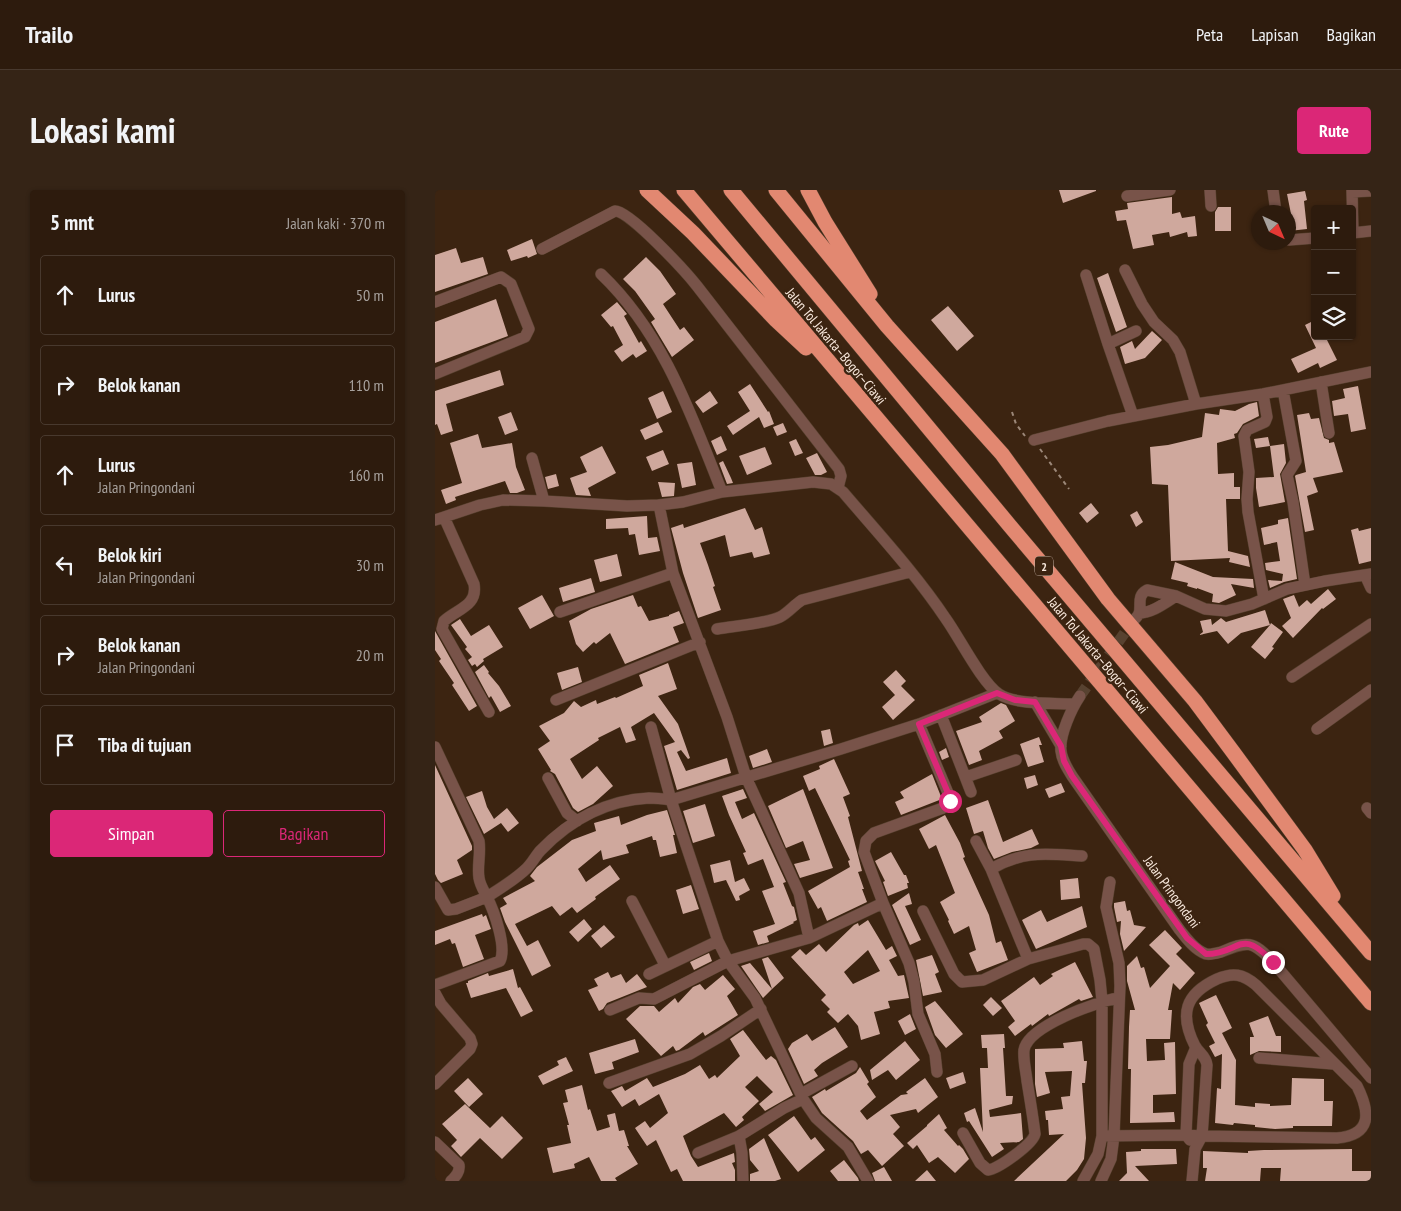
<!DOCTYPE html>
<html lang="id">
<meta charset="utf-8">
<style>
:root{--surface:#2d1b0d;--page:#352416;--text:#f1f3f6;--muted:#a7a19d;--line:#48392e;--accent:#db2777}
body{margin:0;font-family:"PT Sans Narrow",sans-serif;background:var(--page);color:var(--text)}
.controls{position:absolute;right:15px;top:15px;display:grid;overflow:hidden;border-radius:5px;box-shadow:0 1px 4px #0004}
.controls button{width:45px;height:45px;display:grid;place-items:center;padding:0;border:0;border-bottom:1px solid var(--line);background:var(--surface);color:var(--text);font:25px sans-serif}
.compass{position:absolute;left:816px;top:15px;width:45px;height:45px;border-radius:50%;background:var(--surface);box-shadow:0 1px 4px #0004;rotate:136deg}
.stop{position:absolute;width:15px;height:15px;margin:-11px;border:4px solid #db2777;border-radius:50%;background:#fff}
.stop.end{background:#db2777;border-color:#fff;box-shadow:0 1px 5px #0008}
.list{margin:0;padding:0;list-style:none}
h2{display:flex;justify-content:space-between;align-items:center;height:65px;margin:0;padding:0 20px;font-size:21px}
h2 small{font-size:16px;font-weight:400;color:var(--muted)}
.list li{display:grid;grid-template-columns:32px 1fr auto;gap:15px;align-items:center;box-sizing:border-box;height:80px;margin:0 10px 10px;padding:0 10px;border:1px solid var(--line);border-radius:5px}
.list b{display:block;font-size:19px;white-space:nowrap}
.list p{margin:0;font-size:16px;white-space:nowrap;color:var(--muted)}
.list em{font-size:16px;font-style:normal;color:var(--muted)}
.actions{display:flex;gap:10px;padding:15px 20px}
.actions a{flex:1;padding:11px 0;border:1px solid var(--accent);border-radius:5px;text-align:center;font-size:18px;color:var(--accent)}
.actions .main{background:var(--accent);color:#fff}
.icon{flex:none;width:28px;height:28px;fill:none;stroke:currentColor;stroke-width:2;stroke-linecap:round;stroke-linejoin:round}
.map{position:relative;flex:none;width:936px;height:991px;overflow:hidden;border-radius:5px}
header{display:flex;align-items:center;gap:30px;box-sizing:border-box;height:70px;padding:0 25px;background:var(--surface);border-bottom:1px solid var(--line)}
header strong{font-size:24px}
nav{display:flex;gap:28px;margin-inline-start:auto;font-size:18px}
.intro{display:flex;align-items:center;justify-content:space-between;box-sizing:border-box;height:120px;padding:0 30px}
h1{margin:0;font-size:35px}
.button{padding:12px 22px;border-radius:5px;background:var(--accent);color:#fff;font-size:18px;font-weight:700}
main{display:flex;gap:30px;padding:0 30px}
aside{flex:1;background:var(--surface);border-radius:5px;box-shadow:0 1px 4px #0004}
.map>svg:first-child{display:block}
.building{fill:#cfa89d;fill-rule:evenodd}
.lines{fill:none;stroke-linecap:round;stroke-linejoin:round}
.street-tunnel{stroke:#584230;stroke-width:11;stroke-dasharray:11 5.5;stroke-linecap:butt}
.street-casing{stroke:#56402e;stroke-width:12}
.highway-casing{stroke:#56402e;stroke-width:16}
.path{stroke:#9b8778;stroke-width:2;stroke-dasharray:4 4;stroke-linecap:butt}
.street{stroke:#785349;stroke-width:11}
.highway{stroke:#e28871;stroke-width:15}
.route{stroke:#db2777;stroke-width:6}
.labels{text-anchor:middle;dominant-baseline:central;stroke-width:5;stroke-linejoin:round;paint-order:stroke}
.shield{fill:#3c2411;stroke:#c0aea0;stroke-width:1}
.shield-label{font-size:12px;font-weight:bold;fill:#f9e9dd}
.street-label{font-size:14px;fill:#f9e9dd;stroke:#3c2411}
</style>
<header>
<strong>Trailo</strong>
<nav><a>Peta</a><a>Lapisan</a><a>Bagikan</a></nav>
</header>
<div class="intro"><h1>Lokasi kami</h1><a class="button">Rute</a></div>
<main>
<aside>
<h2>5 mnt<small>Jalan kaki · 370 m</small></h2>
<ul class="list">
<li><svg class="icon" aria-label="ahead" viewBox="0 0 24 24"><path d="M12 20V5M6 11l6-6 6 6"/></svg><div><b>Lurus</b></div><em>50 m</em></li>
<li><svg class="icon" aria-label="right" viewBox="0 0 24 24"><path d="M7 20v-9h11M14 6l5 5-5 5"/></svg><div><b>Belok kanan</b></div><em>110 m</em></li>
<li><svg class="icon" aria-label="ahead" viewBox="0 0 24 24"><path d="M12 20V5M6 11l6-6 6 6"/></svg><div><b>Lurus</b><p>Jalan Pringondani</p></div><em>160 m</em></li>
<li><svg class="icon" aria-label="left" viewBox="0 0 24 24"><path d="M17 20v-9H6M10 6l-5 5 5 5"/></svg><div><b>Belok kiri</b><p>Jalan Pringondani</p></div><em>30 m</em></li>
<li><svg class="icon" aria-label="right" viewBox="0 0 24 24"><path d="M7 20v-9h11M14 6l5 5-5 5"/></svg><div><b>Belok kanan</b><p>Jalan Pringondani</p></div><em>20 m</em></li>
<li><svg class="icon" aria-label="arrive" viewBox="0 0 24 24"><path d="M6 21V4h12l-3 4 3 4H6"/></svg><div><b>Tiba di tujuan</b></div></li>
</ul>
<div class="actions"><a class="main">Simpan</a><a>Bagikan</a></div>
</aside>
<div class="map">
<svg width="936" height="991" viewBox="0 0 936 991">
<rect width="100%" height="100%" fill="#3c2411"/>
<!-- building -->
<path class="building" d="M624,0H661V1L628,13Z
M870,1L872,10L869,11L872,39L854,41V24H856L852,4Z
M737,7V24L745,22L747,28L760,26L762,46L753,47L752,42L735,47L734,42L717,45L719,55L698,59L691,30L682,31L680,21L693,19L692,13Z
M783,17H796V41H780V22Z
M97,49L102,64L93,68L92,66L76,71L72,60Z
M21,58L26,73L48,67L53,84L0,102V65Z
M211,67L225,81L241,104L228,114L245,140L249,137L259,150L237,167L216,132L220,129L200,101L188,89Z
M673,83L692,137L681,142L662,88Z
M61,109L73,146L0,173V132Z
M182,112L192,124L189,126L204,153L206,151L212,161L201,168L198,164L187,172L179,161L188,155L178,136L176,137L166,125Z
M513,116L539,146L522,161L496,130Z
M880,130V146H890L902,170L885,178L883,173L863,183L856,169L881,158L870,135Z
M717,141L727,150L710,168L690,174L685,157L697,151L700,159Z
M65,180L69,195L11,214L18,241L6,245L2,234L0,235V201Z
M315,194L333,222L334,221L339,234L329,238L324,227L298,245L292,236L315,221L303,202Z
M923,196L931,239L916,242L913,224L899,226L897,211L910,208L908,199Z
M228,201L237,222L222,229L213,208Z
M275,201L283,213L268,223L260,212Z
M822,212L824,226L808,234L802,243L799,244L800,248L782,253L783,284L799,283V297H805V309H791L793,361L813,366L815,377L794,372L795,368L736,371L733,295L717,294L715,257L733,255L767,247L770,223L784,225L785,219L800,221L814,214Z
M76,222L83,240L70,245L63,227Z
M874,223L876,229L884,228L889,248L894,250V253L899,252L908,282L878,288L883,302L872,306L879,340L870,342L860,286L861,285L871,282L862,225Z
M223,232L228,242L210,250L205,240Z
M348,233L352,242L342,246L338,237Z
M43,244L47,258L77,253L81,277L90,300L82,303H75L70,291L20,307L21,310L11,314L6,300L27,293L15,253Z
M286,246L292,260L282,265L276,251Z
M833,247L835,256L821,258L819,249Z
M361,249L368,263L360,266L354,252Z
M849,254L851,273L845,284L850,312L824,317L821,298V288L839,287L835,256Z
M167,256L181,283L153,298L156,306L141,305L135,288L152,282L145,267Z
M330,257L337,274L312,285L304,266Z
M228,260L234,274L217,281L211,267Z
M382,263L392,282L386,285H380L371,268Z
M288,271L296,288L298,293L292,294L284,273Z
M257,272L261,295L247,298L242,274Z
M121,284L124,296L113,299L110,287Z
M223,292L240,293L239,306L227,307Z
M656,313L664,323L652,333L644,323Z
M310,318L320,340L327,337L335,364L319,368L317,362L295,367L290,345L265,353L273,375L280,396L278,397L286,420L263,428L248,383L236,338L248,334L249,338Z
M702,321L708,332L701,337L695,325Z
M212,326L213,348L222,347L225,361L204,365L200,344L194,345L193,338L171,339V329Z
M853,328L862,389L849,392L835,398L833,390L847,391L848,384L831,380L830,373L845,371L842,352L829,355L826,338L843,334V330Z
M923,338L924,341L936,338V371L924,374L916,340Z
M182,364L187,386L165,392L159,370Z
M740,372L778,387L818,389L819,398L796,394L801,405L784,413L777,412L778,404L762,398V399L752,396L753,393L736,389Z
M156,388L160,402L128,412L124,398Z
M893,399L901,409L888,419L887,418L858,448L847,436L856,428L848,409L859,405L864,417L872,410L876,414Z
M107,405L119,426L95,439L83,418Z
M198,405L203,417L206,416L214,431L234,426V425L244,421L249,433L238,437L244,452L190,474L175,443L161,454L159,452L148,462L141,454L134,431L156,419Z
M830,420L835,435L836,433L848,442L837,457L839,458L830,469L816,457L835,435L806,443L793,454L782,441L764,445L768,442L765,431L776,429L777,435L786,428L791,432Z
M25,429L36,446L54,435L68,457L48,469L49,471L42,477L40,474L37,476L33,470L37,467L30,459L32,457L16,435Z
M0,441L42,516L34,521L17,495L19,493L4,471L6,469L0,460Z
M233,473L242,499L223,506L243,534L255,568L253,569L246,560L242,562L251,581L292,568L296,583L242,600L229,556L240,552L219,523L196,537L201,550L191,553L185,537L163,548L164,550L135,569L147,589L162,576L178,596L158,614L143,622L138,618L120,584L115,581L116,580L103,559L115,551L104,536L129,523L139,511L146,517L161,510L162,514L180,507L181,508L208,496L204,485Z
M49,475L54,482L53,483L64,496L76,516L65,522L56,506L54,508L40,482Z
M143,477L147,492L127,500L122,483Z
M461,480L471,491L466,496L480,510L458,530L447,517L460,505L448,492Z
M566,513L571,515L580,531L564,541L568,548L544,561L547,570L534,575L521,541L547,532L544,527Z
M395,539L398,553L389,556L386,541Z
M604,547L607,555H604L609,572L593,577L585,554Z
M511,558L514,567L507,570L504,562Z
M332,559L337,572L318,578L314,566Z
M399,569L415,604L408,607L415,626L413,627L427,681L423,682L429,699H427L432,712L392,731L386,717L383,719L373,701L415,677L413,671L415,670L380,598L374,601L368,586L385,579L384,576Z
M0,575L37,656V660L22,670L28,684L6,693L3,690L0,684Z
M497,584L507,609L466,625L460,612L469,608L465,602Z
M600,585L603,595L592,599L589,588Z
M626,593L630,602L614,608L610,599Z
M308,599L312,608L300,612L307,629L319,623L351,692L348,693L357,716L359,717L362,730L358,732L359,733L332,746L334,752L323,755L318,741L340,734L327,701L339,697L328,669L313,675L308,663L311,662L294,625L287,606Z
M368,599L398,678L365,688L359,674L375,670L368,651L351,658L333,616Z
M47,601L52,617L59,629L72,618L84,633L73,642L66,633L49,644L31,607Z
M553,610L568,652L597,639L604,654L596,658L577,662L559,669L553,658L548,641L539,644L531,618Z
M270,614L280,646L258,653L248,621Z
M232,620L240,645H238L242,663L225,667L221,650H218L217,646L191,655L194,663L168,670L166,660L143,679L151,692L175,675L185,689L160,707L161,709L142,723L137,717L125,726L117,716L80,734L92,756L103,750L116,776L97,786L70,732L65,718L72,714L68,708L100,691L95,686L102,677L137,650L161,641L159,633L184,626L186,635L212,625Z
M510,625L525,653L530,667L528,668L554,725L561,753L566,751L573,770L542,782L534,763L541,760L534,736L519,744L513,731L514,730L505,712L520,703L501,655L494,659L484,639Z
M456,662L469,685H471L474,693H472L473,698L453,706L448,692L450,691L440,671Z
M295,670L300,692L309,688L315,700L304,706L305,710L301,711L291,690L279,693L275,675Z
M643,688L645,708L626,710L625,690Z
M256,695L264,719L248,724L241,700Z
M474,703L477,714L470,716L486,750L475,755L457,715Z
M690,711L692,721L695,720L699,735L711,737L689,761L685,744L686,731L682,732L679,717V713Z
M647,716L652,737L601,759L587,730L606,720L612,732Z
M47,724L48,727L51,725L56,739L40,745L49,769L28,777L20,753L17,754L15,749L0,755V741Z
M149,729L157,739L143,752L134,742Z
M433,730L451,760L457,756L462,766L454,770L463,786L469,785L474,808L453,811L455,818L439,822L445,844L426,850L423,836L413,824L403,833L392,822L395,819L386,810L391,805L356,767L365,759L371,765L384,754L391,762L419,735L423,733L424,736ZM433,760L445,781L418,794L409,782Z
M169,735L180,747L166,758L156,746Z
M730,740L747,758L741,764L760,783L745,800L738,793L733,820H737L735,849H711L712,871L730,870L729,853L740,852L741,904L718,905V923L739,922L740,932L695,933L696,879H693L694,837L695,820H700L692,791V776L702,766L706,778L709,777L715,798L735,776L714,755Z
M274,763L277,771L259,780L255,772Z
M497,765L504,782L500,784L507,802L488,806L481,770Z
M333,767L349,788L337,799L327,769Z
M640,772L658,807L646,811L644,809L614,826L613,824L597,836L596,834L580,846L573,837L580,831L566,811L599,787L605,795L618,786L616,784Z
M315,773L337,799L328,808L306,776Z
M78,779L83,798L85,797L98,821L86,827L71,798L36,808L31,793H33V791L53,783L54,786Z
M173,782L176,788L186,784L191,793L202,784L212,797L172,813L168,819L164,821L153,800L163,796L159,789Z
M288,785L300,799L292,806L303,825L270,846L268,842L244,860L241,861L238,856L226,866L191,829L205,816H219L224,822L240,808L243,813L258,797L265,794L270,800Z
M781,805L797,838L787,843L801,870L800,915L820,917V913L835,914V916L856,915L857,888L889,889V911H898L897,936H858V938L840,939L820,937V935L799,933L798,935L780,933L782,898L786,899L787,864L780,867L774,856L780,853L771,835L773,833L764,813Z
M556,807L567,818L558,826L548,815Z
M500,811L528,844L511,858L500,845L490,817Z
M475,824L481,839L470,845L463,831Z
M833,826L841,846H846V862L824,861L815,865V847H819L814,833Z
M400,837L413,857L387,873L379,880L383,886L369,894L353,859L357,853L372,844L377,851Z
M308,840L331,870L336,866L341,870L358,905L330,921L324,914L338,902L322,886L310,897L324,911L307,927L309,930L301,937L289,923L248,946L256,966L263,977L299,963L300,972L297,973L300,980V991H248L242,979L236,982L221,950L212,956L200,938L210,931L215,938L233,923L224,904L204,916L200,909L187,917L176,901L187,896L190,901L212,888L218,897L250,884L265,875L274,889L280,885L282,888L305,866L295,849Z
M569,844L570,858H568L571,906H578L577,914L554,920L555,927L586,923L588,949L584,952L565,953L569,959L557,967L534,931L532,932L529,923L540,918L548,942L545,878H553L552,858H547L546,845Z
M200,849L204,862L177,872L179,879L160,884L154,863Z
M470,851L485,870L461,890L453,880L437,890L435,880Z
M647,851L649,871H652L650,893H647L651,948L649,969L642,980L631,991H579L629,944L614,945L613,930H611L610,921L628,919L626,907L635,906L637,881L610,882L615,903L602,907L600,894V859L629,858L628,853Z
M131,867L138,881L108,895L103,886L124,875L122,871Z
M425,877L434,892L432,894L441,907L425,921L432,930L466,905L473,904L471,902L490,888L503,907L483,923L481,919L455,925L465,937L458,944L469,956L447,976L433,960L426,964L418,951L387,923L377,907L390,899L391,901L421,883Z
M528,882L531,893L515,899L511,888Z
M33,888L48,904L34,917L19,901Z
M147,895L153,920L155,919L162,941L175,937L172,925L180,923L184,941L189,940L194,956H192L203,974L180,988L182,991H166L154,967L139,974L140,978L118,983L112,958L136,953L132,935H134L128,913L133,912L130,900Z
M30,914L55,938L67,926L88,948L67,969L45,948L26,967L16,956L22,950L7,934Z
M504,924L512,938L509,940L523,956L524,955L528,959L534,969L520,983L503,967L494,973L482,955L478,959L472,953L492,936V935Z
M359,926L376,950L380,947L390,960L363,982L333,945Z
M329,948L346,989L340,991H315V984L324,981L315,970L314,959Z
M706,959H741L742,974L700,976L714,991H684L692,983L691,962L706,961Z
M917,959V981H936V991H845L846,978H826L825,991H770L772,978H768V961L813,963V961L829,960Z
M409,970L423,988L424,991H403L395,981Z
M449,977L457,991H440L437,983Z
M492,980L501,991H480Z"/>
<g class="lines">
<!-- street-tunnel -->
<path class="street-tunnel" d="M645,506L698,431"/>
<defs>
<path id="street" d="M775,0L776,16
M838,0L841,22
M917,0L918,43
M917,2L936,1
M692,6L735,0
M917,43L936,41
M854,50L880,48
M107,59L180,21C195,21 251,82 262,96L404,279L406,286L403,298
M690,80L707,114L719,132L738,150L745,162L761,214
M166,84C228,143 256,224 287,302
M651,85L673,154L698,226
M0,112L66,87L76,94L94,139L90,147L0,184
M673,154L701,141
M886,192L894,243
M848,200L861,271L852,285L858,312L870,395
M828,204L832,227L830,232L812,240L809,246L814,282L812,309L813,322L829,409
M599,250L673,231L761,214L828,204L936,182
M97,268L109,311
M224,315L238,383L292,527L311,587L364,703L374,748
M9,327L39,394C43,416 22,419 9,431L7,439L54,522
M0,330L45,315L68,310L109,311L192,316L224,315L248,312L287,302L378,292L396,294L408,302C443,343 481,384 511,429C524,447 547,493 564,504C581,515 618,513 639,514
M930,385L936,398
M125,422L238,383
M704,423C717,423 730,413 741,406
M698,431C700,429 702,427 704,424C707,415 701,406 712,400L741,406L770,419L791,421L817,414L852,399L890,391L936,384
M282,439C299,436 330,434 345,427C353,423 359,415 367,410L475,382
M857,487L936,434
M645,506C637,518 624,545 626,561C627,570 632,578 637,586L744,739C751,748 760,760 771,764C775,765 782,763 786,762C813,751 817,750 838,772L936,888
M121,510L265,452
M600,512L626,556
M506,525L536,602
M484,534L513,603C516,611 514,614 508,618L439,643L431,651L429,662L448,713L474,773L479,792L483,824L500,864L502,882
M216,537L236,610L283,751L293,771L320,808L368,909L381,928L413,957L433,991
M882,539L936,500
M531,587L581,570
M113,588L132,623L142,631
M932,618L936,623
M541,651L556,679L593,769
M556,679C589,660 611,664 647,666
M0,697L13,720L21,719L52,707C49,701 45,695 44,688C42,676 46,664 44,651L0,557
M197,711L230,775
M488,721L519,784L527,792L548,790L593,769L648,754H653L659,759L665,790L667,811V946L663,964L648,991
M214,784L283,751
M0,795L65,771C72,757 59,721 52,707C66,698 81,689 92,678C98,672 101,665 106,660C135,630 172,610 214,608C221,608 229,609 236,610L406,559L484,534L562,503
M0,803L6,814L35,848L37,854L35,859L0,894
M175,820L204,808L219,809L293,771L374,748L448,713
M824,868L898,874
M174,893L255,864L286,846L326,819
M366,904L417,876
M528,943L545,973L553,980C563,979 598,954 600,944C598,927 595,909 592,891C591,881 588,870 589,860C593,836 661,812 683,808
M304,946L307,963L308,991
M667,946L751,945L767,946L902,948C936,945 936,924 922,896L821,795C808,784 798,782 782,789C750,804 744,824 760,856C764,863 771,866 772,875L767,946L760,959L757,991
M755,950L751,945L754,874L761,857
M0,952L24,975C25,982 21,986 16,991
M263,963L304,946L349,918L368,909
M666,991L676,969L679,946L685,796L684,773L671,717L675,692"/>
<path id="highway" d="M212,0L258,43L341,130L371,158
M249,0L936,813
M296,0L575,336L936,763
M341,0L452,136L567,264L673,409L760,511L798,562L870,660L898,706
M373,0L390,32L435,104"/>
</defs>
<!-- street casing -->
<use href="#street" class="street-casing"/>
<!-- highway casing -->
<use href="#highway" class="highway-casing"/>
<!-- path -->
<path class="path" d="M577,222L581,234L590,246
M605,259L634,299"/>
<!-- street -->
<use href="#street" class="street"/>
<!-- highway -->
<use href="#highway" class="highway"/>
</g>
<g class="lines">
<!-- route -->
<path class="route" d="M515,611L513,603L484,534L562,503L580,510L600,512L626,556L629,571L637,586L752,748L771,764C806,764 804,736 838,772"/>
</g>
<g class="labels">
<!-- shield labels -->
<rect class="shield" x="600" y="366.5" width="18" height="19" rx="4"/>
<g class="shield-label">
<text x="609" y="376">2</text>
</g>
<!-- street labels -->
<g class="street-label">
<text transform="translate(401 156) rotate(50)">Jalan Tol Jakarta–Bogor–Ciawi</text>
<text transform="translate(663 465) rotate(50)">Jalan Tol Jakarta–Bogor–Ciawi</text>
<text transform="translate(737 702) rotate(54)">Jalan Pringondani</text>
</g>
</g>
</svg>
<div class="controls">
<button>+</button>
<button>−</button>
<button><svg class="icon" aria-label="layers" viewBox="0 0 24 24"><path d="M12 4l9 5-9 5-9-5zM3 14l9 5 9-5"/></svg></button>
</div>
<svg class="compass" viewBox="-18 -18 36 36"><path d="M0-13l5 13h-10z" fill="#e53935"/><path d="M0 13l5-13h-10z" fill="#a7a19d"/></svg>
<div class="stop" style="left:515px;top:611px"></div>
<div class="stop end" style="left:838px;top:772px"></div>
</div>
</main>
